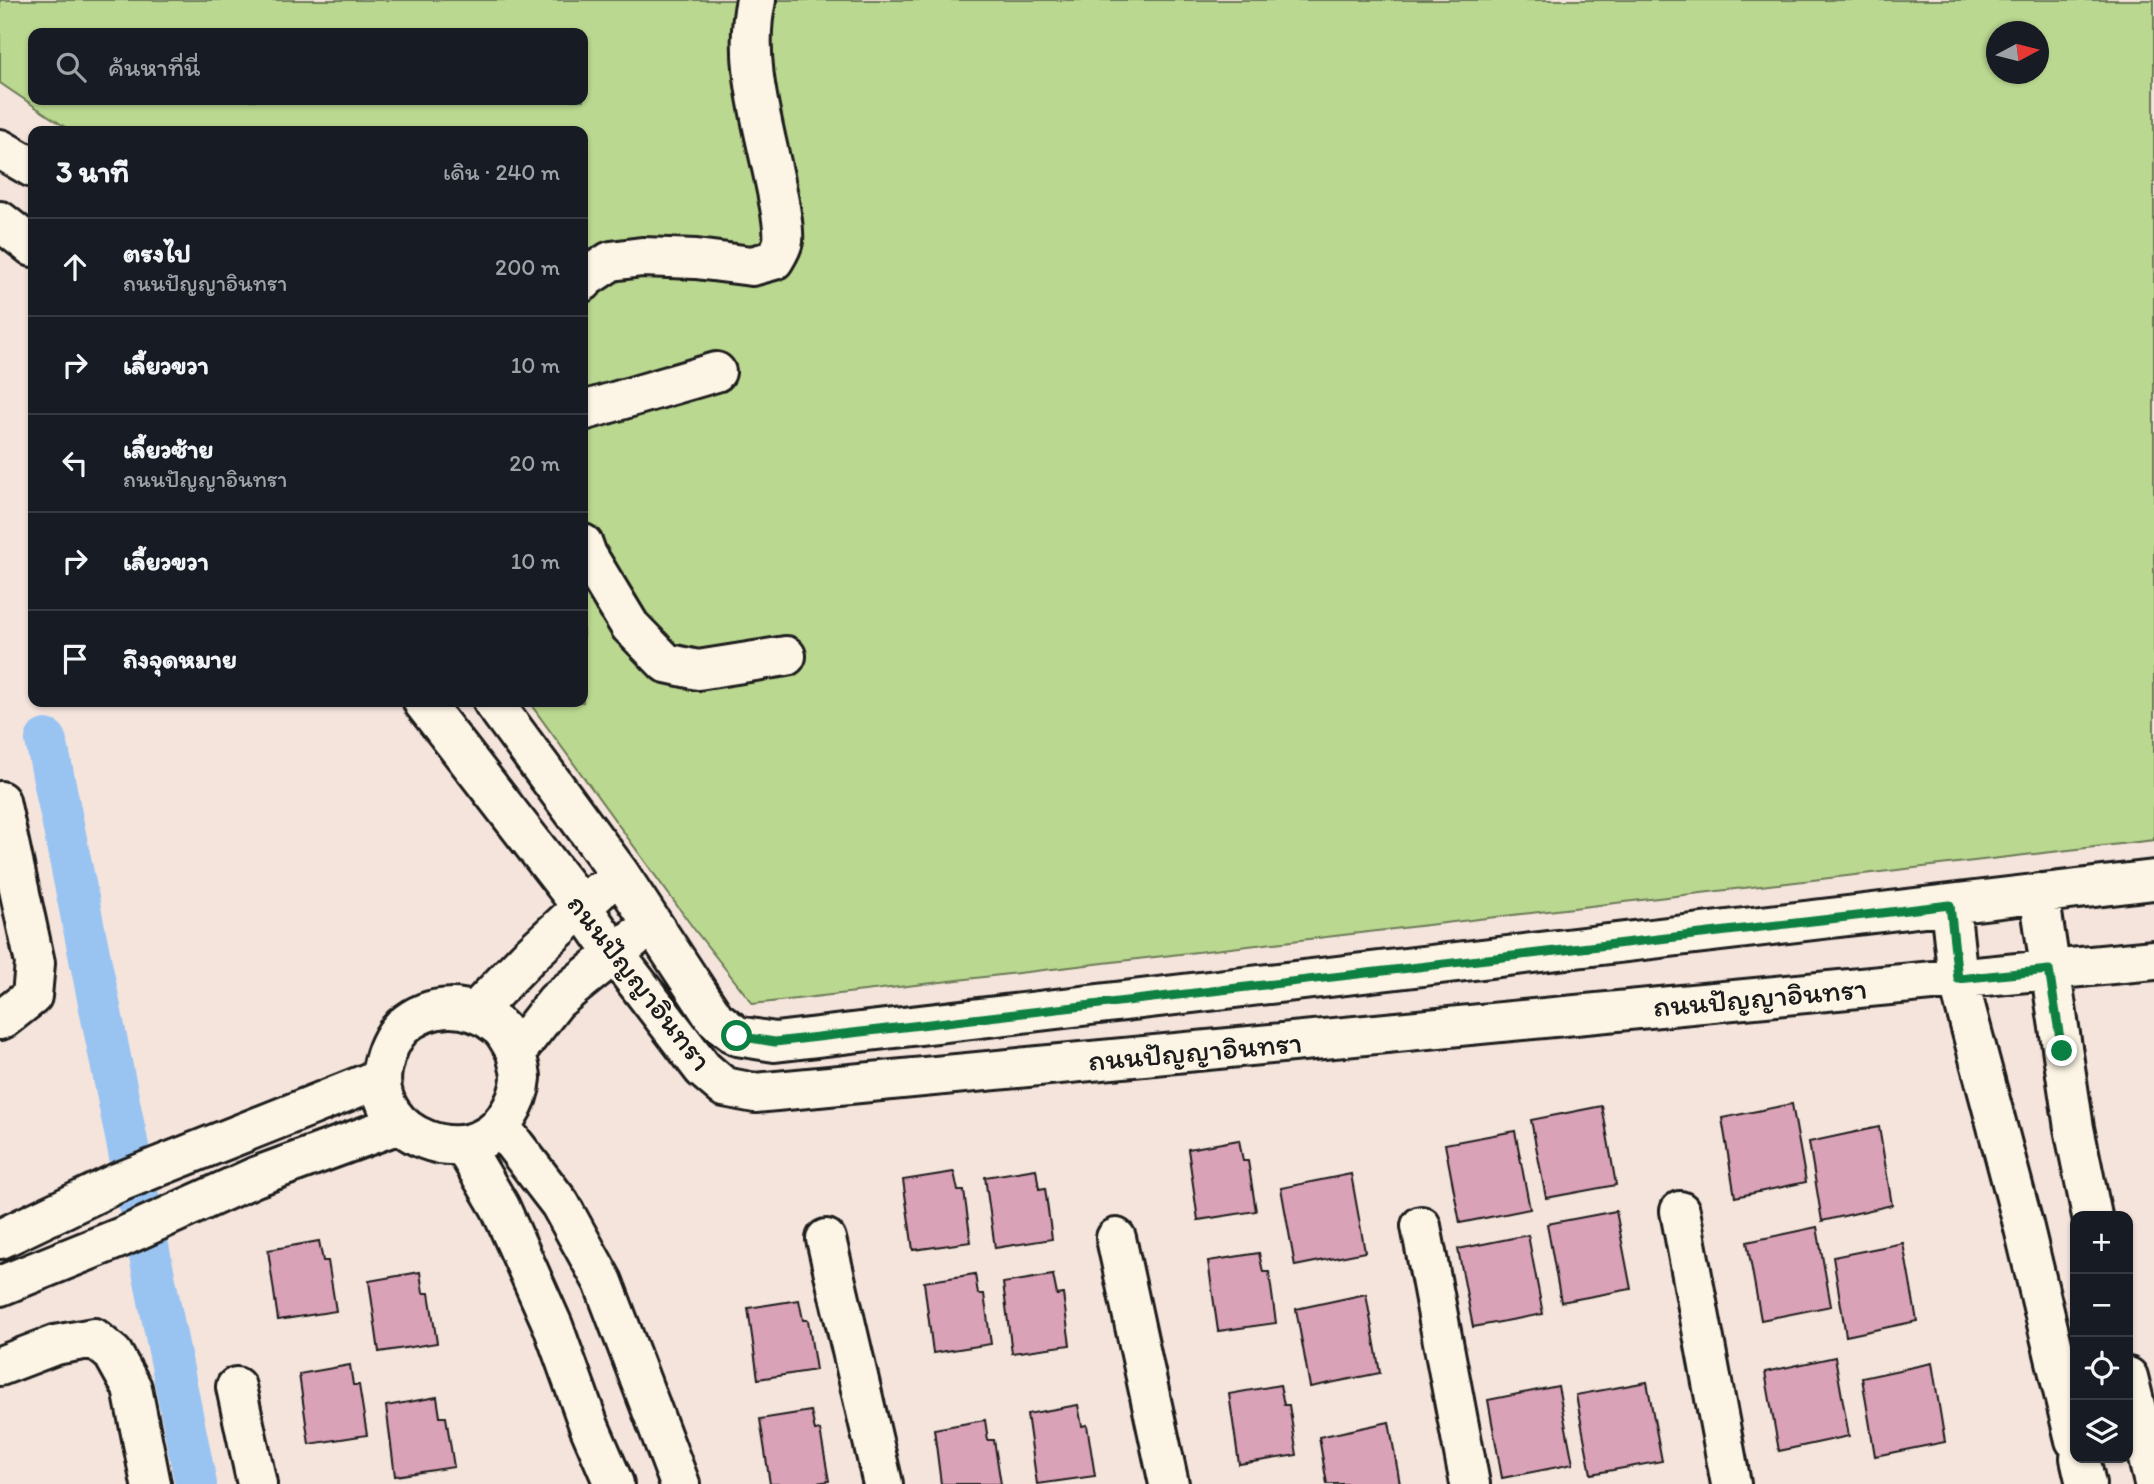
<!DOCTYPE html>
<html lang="th">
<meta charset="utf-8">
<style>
:root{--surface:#171b24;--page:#20242c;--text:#f1f3f6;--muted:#9ea1a6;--line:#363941}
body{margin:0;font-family:Itim,"Playpen Sans Thai",sans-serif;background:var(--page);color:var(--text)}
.controls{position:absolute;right:21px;bottom:21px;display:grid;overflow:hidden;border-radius:14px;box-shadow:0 2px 5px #0004}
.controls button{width:63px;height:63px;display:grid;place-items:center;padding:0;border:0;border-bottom:2px solid var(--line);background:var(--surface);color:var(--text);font:35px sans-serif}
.compass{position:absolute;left:1986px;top:21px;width:63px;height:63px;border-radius:50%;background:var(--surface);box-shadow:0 2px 5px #0004;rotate:83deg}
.stop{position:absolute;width:21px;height:21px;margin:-16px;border:5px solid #0b8043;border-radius:50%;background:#fff}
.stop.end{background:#0b8043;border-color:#fff;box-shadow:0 2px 7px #0008}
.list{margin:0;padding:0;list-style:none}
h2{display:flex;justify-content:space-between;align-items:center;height:91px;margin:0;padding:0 28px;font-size:30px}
h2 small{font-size:23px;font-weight:400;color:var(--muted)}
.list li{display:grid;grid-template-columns:46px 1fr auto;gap:21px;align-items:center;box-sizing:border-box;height:98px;padding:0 28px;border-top:2px solid var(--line)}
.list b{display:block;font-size:26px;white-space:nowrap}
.list p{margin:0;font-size:23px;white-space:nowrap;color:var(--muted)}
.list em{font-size:23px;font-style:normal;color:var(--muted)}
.icon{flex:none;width:38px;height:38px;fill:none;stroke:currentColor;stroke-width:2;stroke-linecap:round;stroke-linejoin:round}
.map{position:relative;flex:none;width:2154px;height:1484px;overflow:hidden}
.search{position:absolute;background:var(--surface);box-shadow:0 2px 5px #0004;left:28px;top:28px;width:560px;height:77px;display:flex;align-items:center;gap:18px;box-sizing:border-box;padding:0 24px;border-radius:14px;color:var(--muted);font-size:26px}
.panel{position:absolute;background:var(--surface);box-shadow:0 2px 5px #0004;left:28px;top:126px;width:560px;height:581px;border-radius:14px}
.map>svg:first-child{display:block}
.green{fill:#bad890;stroke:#6b7a56;stroke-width:2;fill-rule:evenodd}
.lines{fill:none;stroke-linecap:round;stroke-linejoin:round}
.canal{stroke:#99c4f2;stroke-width:42}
.building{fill:#daa2b7;stroke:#1c1c1c;stroke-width:2}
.minor-casing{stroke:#1c1c1c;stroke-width:44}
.minor{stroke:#fcf5e5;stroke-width:38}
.route{stroke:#0b8043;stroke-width:9}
.labels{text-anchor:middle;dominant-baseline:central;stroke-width:5;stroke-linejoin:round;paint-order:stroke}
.street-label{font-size:30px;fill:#1c1c1c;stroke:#fcf5e5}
</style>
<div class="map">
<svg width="2154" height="1484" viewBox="0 0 2154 1484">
<rect width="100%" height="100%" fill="#f5e4dc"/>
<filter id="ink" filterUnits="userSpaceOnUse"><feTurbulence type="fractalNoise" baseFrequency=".0143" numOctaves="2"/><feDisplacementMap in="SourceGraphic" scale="14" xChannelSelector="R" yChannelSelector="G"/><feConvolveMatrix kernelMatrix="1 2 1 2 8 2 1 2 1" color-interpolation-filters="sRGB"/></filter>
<g filter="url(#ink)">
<!-- green -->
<path class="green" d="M0,0H2154V840L753,1004L694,929L529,702H583V131H71L0,83ZM1996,32H2038V74H1996ZM33,33H583V100H33Z"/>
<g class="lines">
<!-- canal -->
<path class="canal" d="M46,740L196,1484"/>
</g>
<!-- building -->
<path class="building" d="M1792,1104L1806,1182L1735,1197L1722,1118Z
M1602,1106L1616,1185L1546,1198L1531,1120Z
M1879,1127L1892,1205L1822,1221L1809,1142Z
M1515,1131L1530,1209L1460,1223L1445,1144Z
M1239,1140L1243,1161H1248L1256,1211L1198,1220L1188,1149Z
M1036,1169L1039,1189L1045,1188L1052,1239L995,1248L985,1177Z
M954,1172L958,1191H964L971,1242L913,1250L903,1180Z
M1351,1174L1365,1252L1295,1266L1281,1188Z
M1616,1211L1631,1289L1561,1302L1547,1224Z
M1817,1227L1831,1306L1761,1320L1747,1242Z
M1528,1235L1543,1314L1473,1327L1458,1249Z
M319,1241L323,1261H328L336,1311L278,1320L268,1250Z
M1903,1243L1917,1321L1846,1336L1833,1257Z
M1259,1253L1263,1272H1269L1276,1323L1218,1331L1208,1261Z
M420,1272L423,1293H429L437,1343L379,1352L369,1281Z
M975,1274L978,1294H984L991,1344L933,1353L924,1282Z
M1053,1275L1057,1295L1063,1294L1070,1345L1012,1353L1003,1283Z
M1366,1294L1380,1373L1310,1387L1296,1309Z
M799,1300L803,1320H808L816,1370L758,1379L748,1308Z
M1835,1357L1849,1436L1779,1451L1765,1372Z
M1932,1363L1945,1442L1875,1456L1862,1378Z
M350,1365L353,1385H359L367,1435L309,1444L299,1374Z
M1647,1382L1662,1461L1591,1474L1576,1395Z
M1280,1385L1284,1405H1289L1297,1455L1239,1464L1229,1394Z
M1558,1386L1573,1464L1502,1478L1488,1400Z
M437,1397L440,1417H446L454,1467L395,1476L386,1406Z
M1078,1405L1082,1426L1087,1425L1095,1476L1037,1484L1027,1414Z
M811,1411L815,1431L820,1430L829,1481L810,1484H770L760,1419Z
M985,1420L988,1440H994L1001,1484H941L934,1429Z
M1389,1422L1400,1484H1327L1319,1437Z"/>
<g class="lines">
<defs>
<path id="minor" d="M0,149L33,168
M0,221L33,247
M583,282L585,278L611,261L642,257L696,259L752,266L774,260C777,255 782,247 783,241C785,227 777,191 774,177C762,120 743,58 756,0
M583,411L716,372
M583,544L587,555L630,626L666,663L698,670L786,656
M423,702L582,907L614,953L703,1069L724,1087L755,1093L2154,960
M493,702L619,873L715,1019L737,1036L775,1042L2154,880
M0,801L35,963L32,996L4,1018L0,1020
M2039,893L2074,1128L2092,1216
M1950,905L1958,979L2023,1224L2075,1440
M476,1011L528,957L599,891
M516,1052C511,1044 506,1032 498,1026C469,1002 430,1002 402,1027C390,1039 385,1055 382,1070C371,1136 469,1174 506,1118C514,1106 520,1093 521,1078C521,1070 517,1060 516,1052L556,1001L634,938
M500,1126L560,1204L603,1282L680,1484
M464,1146L500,1207L553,1326L589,1426L614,1484
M1680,1211L1731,1484
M1421,1226L1470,1484
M1116,1238L1169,1484
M0,1239L117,1183L381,1078
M826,1239L883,1484
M0,1286L122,1237L255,1177L399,1124
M0,1366L55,1345L94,1338L113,1354L132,1388L151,1484
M2128,1377L2154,1483
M236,1387L257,1484
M2080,1458L2086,1484"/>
</defs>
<!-- minor casing -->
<use href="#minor" class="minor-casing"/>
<!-- minor -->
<use href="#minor" class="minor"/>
</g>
</g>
<g class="lines" filter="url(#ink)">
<!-- route -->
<path class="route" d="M737,1036L775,1042L1950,905L1958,979L2049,970L2062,1051"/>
</g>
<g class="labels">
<!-- street labels -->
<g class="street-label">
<text transform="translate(640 982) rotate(52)">ถนนปัญญาอินทรา</text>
<text transform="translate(1760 997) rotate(-5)">ถนนปัญญาอินทรา</text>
<text transform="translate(1195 1051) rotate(-5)">ถนนปัญญาอินทรา</text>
</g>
</g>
</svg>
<div class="controls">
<button>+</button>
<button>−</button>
<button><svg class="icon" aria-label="locate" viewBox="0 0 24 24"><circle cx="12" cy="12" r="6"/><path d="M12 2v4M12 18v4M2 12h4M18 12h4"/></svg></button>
<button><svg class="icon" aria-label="layers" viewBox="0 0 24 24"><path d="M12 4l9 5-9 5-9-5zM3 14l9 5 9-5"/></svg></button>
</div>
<svg class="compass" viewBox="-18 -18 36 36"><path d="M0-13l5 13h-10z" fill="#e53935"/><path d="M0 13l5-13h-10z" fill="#9ea1a6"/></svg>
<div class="stop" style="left:737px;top:1036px"></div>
<div class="stop end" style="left:2062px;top:1051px"></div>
<div class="search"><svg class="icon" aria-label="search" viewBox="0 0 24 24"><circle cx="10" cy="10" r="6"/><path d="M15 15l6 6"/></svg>ค้นหาที่นี่</div>
<section class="panel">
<h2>3 นาที<small>เดิน · 240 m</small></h2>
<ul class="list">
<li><svg class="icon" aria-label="ahead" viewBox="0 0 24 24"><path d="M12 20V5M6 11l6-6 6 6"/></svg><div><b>ตรงไป</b><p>ถนนปัญญาอินทรา</p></div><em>200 m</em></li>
<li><svg class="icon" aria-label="right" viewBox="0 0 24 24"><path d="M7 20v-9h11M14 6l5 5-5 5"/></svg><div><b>เลี้ยวขวา</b></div><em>10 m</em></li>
<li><svg class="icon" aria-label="left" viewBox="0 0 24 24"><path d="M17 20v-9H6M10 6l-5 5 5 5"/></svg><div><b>เลี้ยวซ้าย</b><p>ถนนปัญญาอินทรา</p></div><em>20 m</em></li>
<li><svg class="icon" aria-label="right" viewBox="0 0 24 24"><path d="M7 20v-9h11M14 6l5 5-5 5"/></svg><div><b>เลี้ยวขวา</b></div><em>10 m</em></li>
<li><svg class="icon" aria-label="arrive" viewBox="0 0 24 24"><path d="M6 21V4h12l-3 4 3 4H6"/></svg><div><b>ถึงจุดหมาย</b></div></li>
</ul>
</section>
</div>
